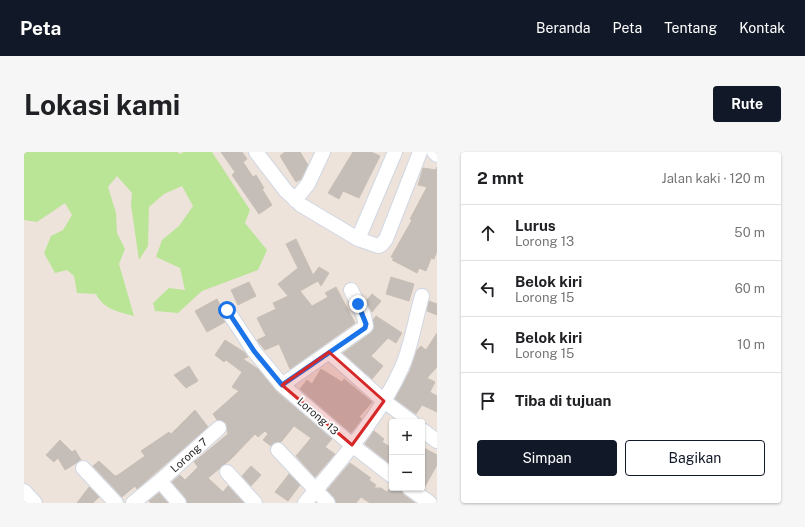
<!DOCTYPE html>
<html lang="id">
<meta charset="utf-8">
<style>
:root{--surface:#fff;--page:#f6f6f6;--text:#202124;--muted:#757577;--line:#e0e0e0;--accent:#111827}
body{margin:0;font-family:"Public Sans",sans-serif;background:var(--page);color:var(--text)}
.controls{position:absolute;right:12px;bottom:12px;display:grid;overflow:hidden;border-radius:4px;box-shadow:0 1px 3px #0004}
.controls button{width:36px;height:36px;display:grid;place-items:center;padding:0;border:0;border-bottom:1px solid var(--line);background:var(--surface);color:var(--text);font:20px sans-serif}
.stop{position:absolute;width:12px;height:12px;margin:-9px;border:3px solid #1a73e8;border-radius:50%;background:#fff}
.stop.end{background:#1a73e8;border-color:#fff;box-shadow:0 1px 4px #0008}
.list{margin:0;padding:0;list-style:none}
h2{display:flex;justify-content:space-between;align-items:center;height:52px;margin:0;padding:0 16px;font-size:17px}
h2 small{font-size:13px;font-weight:400;color:var(--muted)}
.list li{display:grid;grid-template-columns:26px 1fr auto;gap:12px;align-items:center;box-sizing:border-box;height:56px;padding:0 16px;border-top:1px solid var(--line)}
.list b{display:block;font-size:15px;white-space:nowrap}
.list p{margin:0;font-size:13px;white-space:nowrap;color:var(--muted)}
.list em{font-size:13px;font-style:normal;color:var(--muted)}
.actions{display:flex;gap:8px;padding:12px 16px}
.actions a{flex:1;padding:9px 0;border:1px solid var(--accent);border-radius:4px;text-align:center;font-size:14px;color:var(--accent)}
.actions .main{background:var(--accent);color:#fff}
.icon{flex:none;width:22px;height:22px;fill:none;stroke:currentColor;stroke-width:2;stroke-linecap:round;stroke-linejoin:round}
.map{position:relative;flex:none;width:413px;height:351px;overflow:hidden;border-radius:4px}
header{display:flex;align-items:center;gap:24px;box-sizing:border-box;height:56px;padding:0 20px;background:var(--accent);color:#fff}
header strong{font-size:19px}
nav{display:flex;gap:22px;margin-inline-start:auto;font-size:14px}
.intro{display:flex;align-items:center;justify-content:space-between;box-sizing:border-box;height:96px;padding:0 24px}
h1{margin:0;font-size:28px}
.button{padding:10px 18px;border-radius:4px;background:var(--accent);color:#fff;font-size:14px;font-weight:700}
main{display:flex;gap:24px;padding:0 24px}
aside{flex:1;background:var(--surface);border-radius:4px;box-shadow:0 1px 3px #0004}
.map>svg:first-child{display:block}
.green{fill:#bae596}
.building{fill:#c5bdb8;stroke:#c8bfb5}
.lines{fill:none;stroke-linecap:round;stroke-linejoin:round}
.street-casing{stroke:#d0d6e3;stroke-width:16}
.street{stroke:#fff;stroke-width:14}
.route{stroke:#1a73e8;stroke-width:5}
.marked{fill:#d62828;fill-opacity:0.2;stroke:#d62828;stroke-width:3;stroke-linejoin:round}
.labels{text-anchor:middle;dominant-baseline:central;stroke-width:3.5;stroke-linejoin:round;paint-order:stroke}
.street-label{font-size:11px;fill:#2a2a2a;stroke:#fff}
</style>
<header>
<strong>Peta</strong>
<nav><a>Beranda</a><a>Peta</a><a>Tentang</a><a>Kontak</a></nav>
</header>
<div class="intro"><h1>Lokasi kami</h1><a class="button">Rute</a></div>
<main>
<div class="map">
<svg width="413" height="351" viewBox="0 0 413 351">
<rect width="100%" height="100%" fill="#ede3db"/>
<!-- green -->
<path class="green" d="M0,0H154L155,2L160,0H188L226,58L221,71L243,98L234,118L178,139L154,161L131,159L129,151L145,136L161,138L156,116L132,105L138,88L155,74L169,54L158,34L140,42L125,55L124,94L115,108L107,53L108,41L93,24L84,35L92,61L93,81L101,97L95,112L110,164C95,160 79,157 72,142L53,141L50,124L43,118L31,121L20,101L27,84L39,78L48,63L41,51L13,70L0,68Z"/>
<!-- building -->
<path class="building" d="M197,0H218L223,7L219,10L229,25L232,23L240,36L238,37L248,53L235,62L208,23L211,20Z
M261,0H276L284,13L277,27L272,30L256,4Z
M329,0H347L356,4L335,46L319,39L315,47L304,41Z
M413,15V99L410,107L407,106L402,119L395,116L393,121L368,108L370,106L367,105L388,68L386,67L403,35L394,33L399,16L412,18Z
M272,87L289,123L295,115L305,121L297,134L294,129L276,139L288,154L304,145L301,141L312,135L331,171L266,217L255,192L241,198L233,188L242,184L233,166L252,157L249,151L264,144L254,132L274,116L262,92Z
M367,125L390,132L385,149L362,142Z
M225,130L232,144L214,153L207,138Z
M348,142L357,149L348,160L342,149Z
M193,147L196,153L195,158L196,162L201,170L183,180L171,159Z
M405,149L413,152V163L403,159Z
M352,164L378,181L372,191L364,186L347,204L359,214L348,227L319,201L347,181L350,177L349,168Z
M413,181V215L403,226L411,230L406,240L413,244V260L398,253L392,262L371,247L386,219L393,198L397,194L402,198Z
M201,188L220,200L224,205L219,207L234,217L252,239L308,287L301,295L311,302L291,325L272,304L287,286L270,274L257,290H252L247,294L239,288L244,282L241,279L234,285L231,282L207,307L184,326L199,340L204,334L220,351H163L161,345L148,330L156,323L161,328L174,315L170,310L204,282L202,271L193,268L189,262L215,239L208,235L218,220L202,208L200,210L191,203Z
M165,214L174,229L162,236L150,223Z
M297,217L318,230L320,227L348,250L335,265L338,267L327,281L276,237L283,228L288,232Z
M171,258L184,275L113,337L111,334L98,345L69,314L75,309L91,324L94,323L121,304L117,299L145,280L147,282Z
M350,279L360,287L358,290L368,296V306L365,311L341,292Z
M36,288L48,300L51,298L57,308L41,318L34,306L30,310L22,303Z
M398,295L413,303V313L400,336L398,335Z
M326,311L347,326L345,328L352,333L350,336H357L363,340L366,336H377L380,343L391,351H346L337,345L332,351H312L310,345L303,338Z
M227,314L237,323L227,334L218,324Z
M265,322L276,333L264,349L251,340Z
M65,335L75,345L69,351H53Z
M135,341L144,351H127L125,349Z"/>
<g class="lines">
<defs>
<path id="street" d="M232,0L262,39L277,53L334,87L354,94L357,93L362,87L396,0
M410,0L413,3
M271,48L284,32L299,0
M334,87L371,0
M203,158L230,199L258,233L328,293L368,324
M305,200L360,249L388,270
M258,233L342,174L340,164L327,138
M398,278L413,289
M254,298L304,351
M59,316L92,351
M203,320L231,351
M136,329L195,276
M385,336L406,351
M0,339L11,351
M109,351L136,329L155,351
M281,351C316,309 356,265 378,215C388,192 391,168 398,144"/>
</defs>
<!-- street casing -->
<use href="#street" class="street-casing"/>
<!-- street -->
<use href="#street" class="street"/>
</g>
<g class="lines">
<!-- route -->
<path class="route" d="M203,158L230,199L258,233L341,176L342,172L334,152"/>
</g>
<!-- marked area -->
<path class="marked" d="M305,200L360,249L328,293L258,233Z"/>
<g class="labels">
<!-- street labels -->
<g class="street-label">
<text transform="translate(294 264) rotate(41)">Lorong 13</text>
<text transform="translate(165 303) rotate(-42)">Lorong 7</text>
</g>
</g>
</svg>
<div class="controls">
<button>+</button>
<button>−</button>
</div>
<div class="stop" style="left:203px;top:158px"></div>
<div class="stop end" style="left:334px;top:152px"></div>
</div>
<aside>
<h2>2 mnt<small>Jalan kaki · 120 m</small></h2>
<ul class="list">
<li><svg class="icon" aria-label="ahead" viewBox="0 0 24 24"><path d="M12 20V5M6 11l6-6 6 6"/></svg><div><b>Lurus</b><p>Lorong 13</p></div><em>50 m</em></li>
<li><svg class="icon" aria-label="left" viewBox="0 0 24 24"><path d="M17 20v-9H6M10 6l-5 5 5 5"/></svg><div><b>Belok kiri</b><p>Lorong 15</p></div><em>60 m</em></li>
<li><svg class="icon" aria-label="left" viewBox="0 0 24 24"><path d="M17 20v-9H6M10 6l-5 5 5 5"/></svg><div><b>Belok kiri</b><p>Lorong 15</p></div><em>10 m</em></li>
<li><svg class="icon" aria-label="arrive" viewBox="0 0 24 24"><path d="M6 21V4h12l-3 4 3 4H6"/></svg><div><b>Tiba di tujuan</b></div></li>
</ul>
<div class="actions"><a class="main">Simpan</a><a>Bagikan</a></div>
</aside>
</main>
